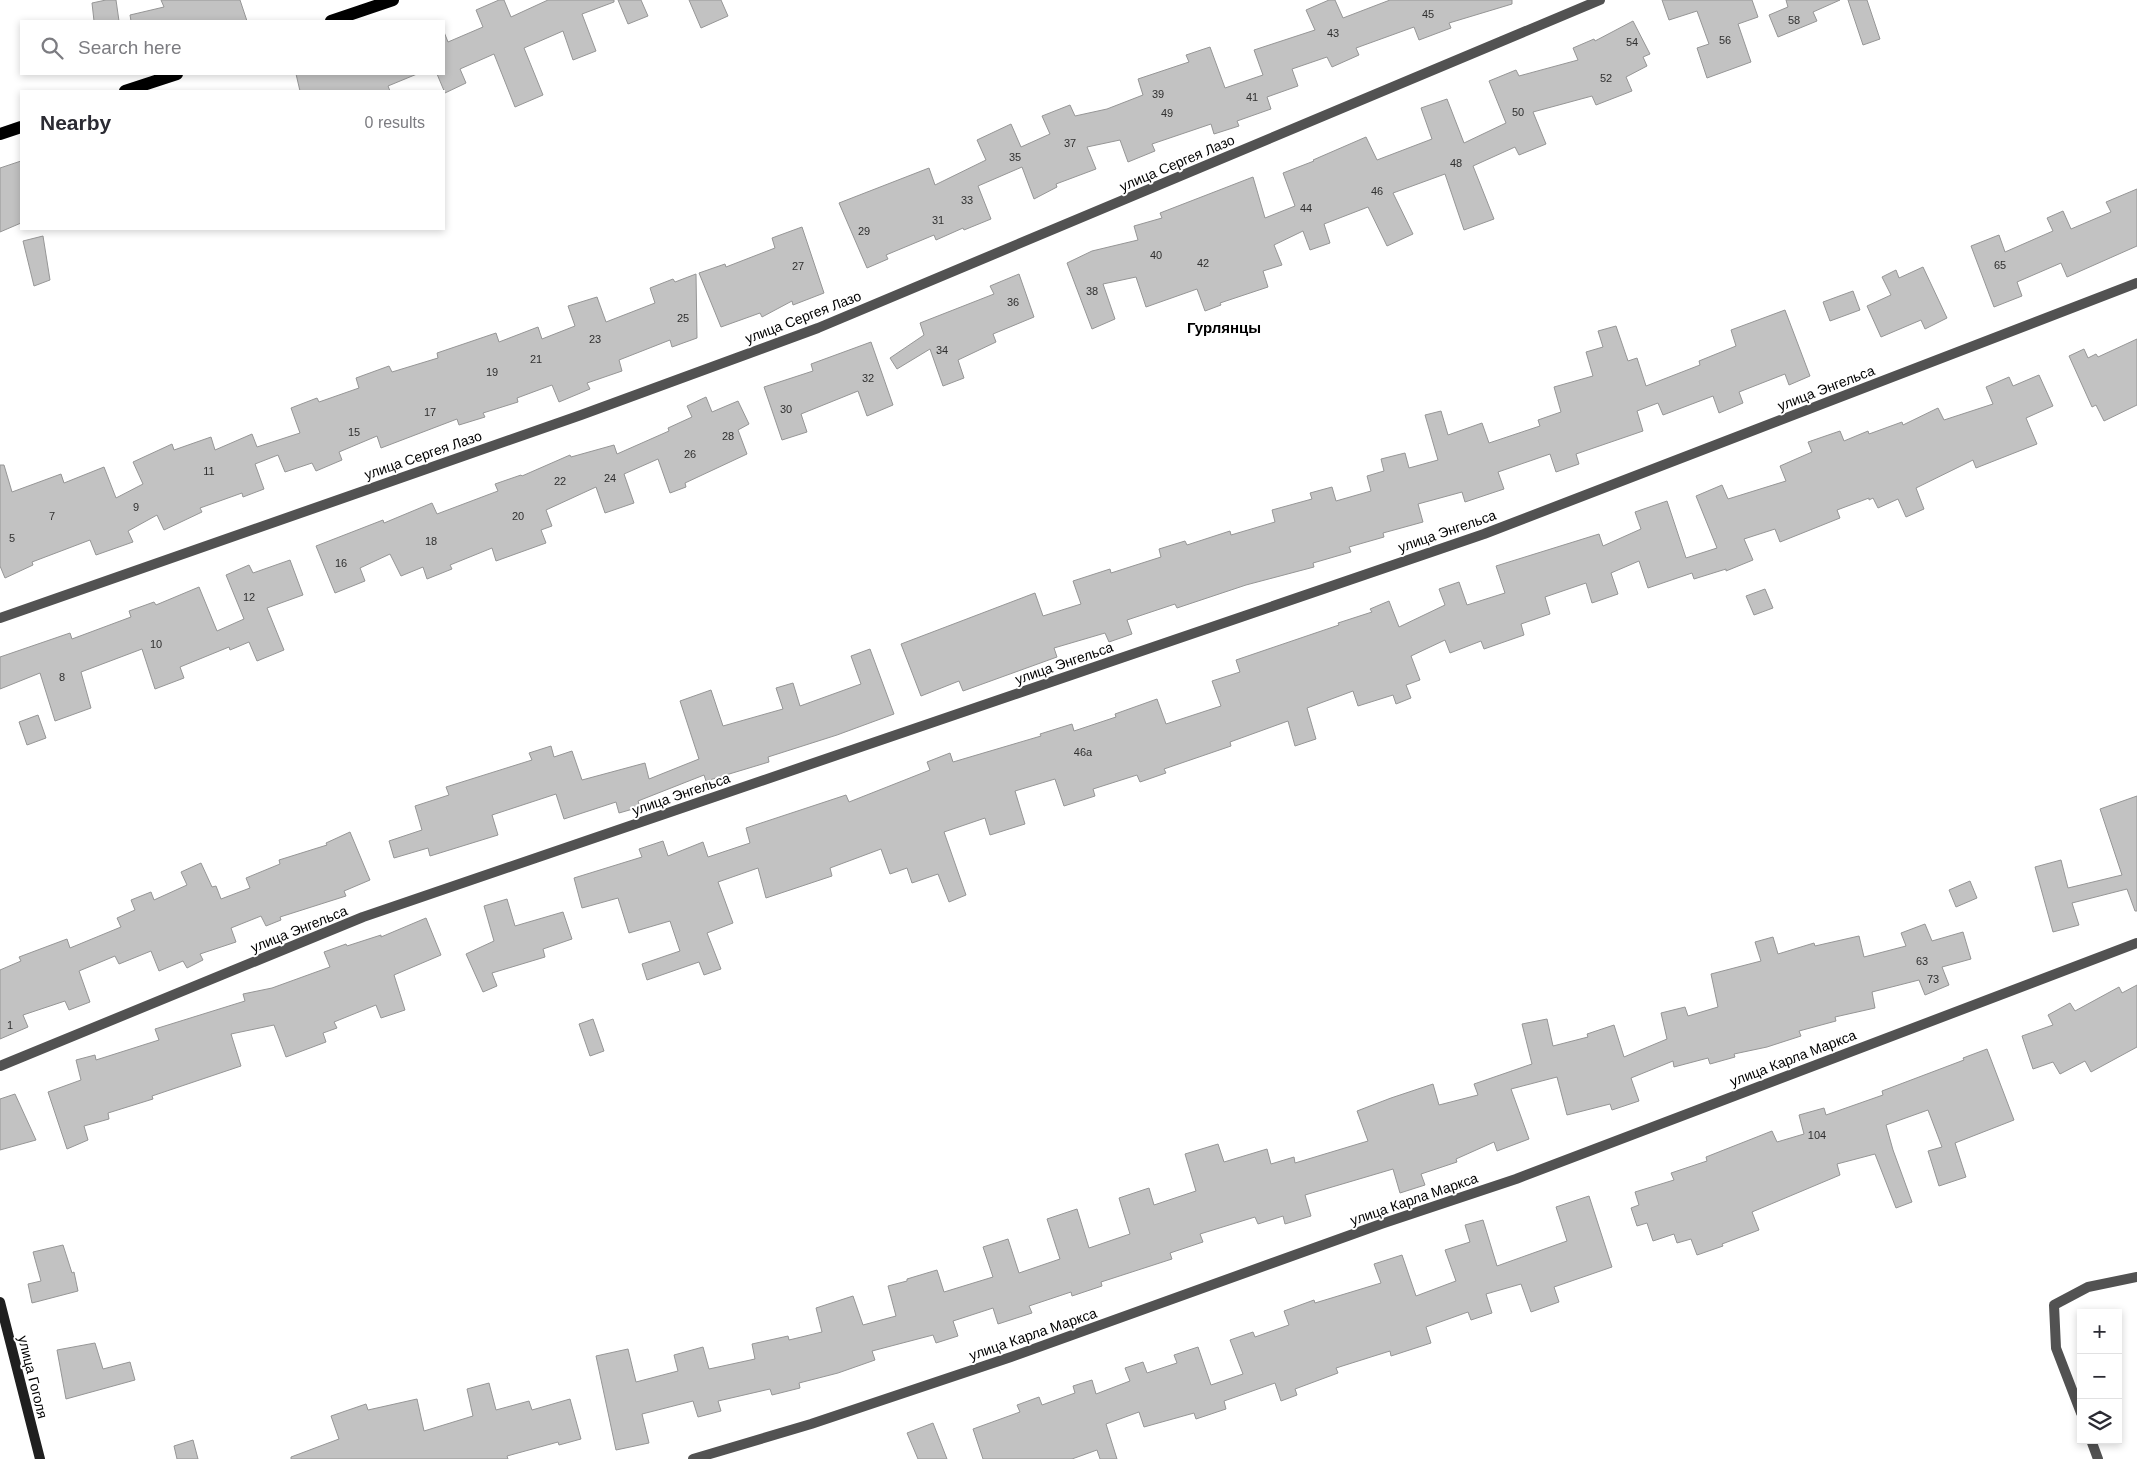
<!DOCTYPE html>
<meta charset="utf-8">
<style>
:root{--surface:#fff;--page:#f2f2f3;--text:#2b2b33;--muted:#7c7c81;--line:#e1e1e2}
body{margin:0;font-family:Helvetica,sans-serif;background:var(--page);color:var(--text)}
.controls{position:absolute;right:15px;bottom:15px;display:grid;overflow:hidden;border-radius:0px;box-shadow:0 2px 8px #0003}
.controls button{width:45px;height:45px;display:grid;place-items:center;padding:0;border:0;border-bottom:1px solid var(--line);background:var(--surface);color:var(--text);font:25px sans-serif}
.list{margin:0;padding:0;list-style:none}
h2{display:flex;justify-content:space-between;align-items:center;height:65px;margin:0;padding:0 20px;font-size:21px}
h2 small{font-size:16px;font-weight:400;color:var(--muted)}
.icon{flex:none;width:28px;height:28px;fill:none;stroke:currentColor;stroke-width:2;stroke-linecap:round;stroke-linejoin:round}
.map{position:relative;flex:none;width:2137px;height:1459px;overflow:hidden}
.search{position:absolute;background:var(--surface);box-shadow:0 2px 8px #0003;left:20px;top:20px;width:425px;height:55px;display:flex;align-items:center;gap:12px;box-sizing:border-box;padding:0 18px;border-radius:0px;color:var(--muted);font-size:19px}
.panel{position:absolute;background:var(--surface);box-shadow:0 2px 8px #0003;left:20px;top:90px;width:425px;height:140px;border-radius:0px}
.map>svg:first-child{display:block}
.building{fill:#c2c2c2;stroke:#969696}
.lines{fill:none;stroke-linecap:round;stroke-linejoin:round}
.minor{stroke:#525252;stroke-width:10}
.tertiary{stroke:#525252;stroke-width:10}
.secondary{stroke:#1f1f1f;stroke-width:10}
.primary{stroke:#000;stroke-width:12}
.labels{text-anchor:middle;dominant-baseline:central;stroke-width:4;stroke-linejoin:round;paint-order:stroke}
.number-label{font-size:11px;fill:#303030}
.street-label{font-size:14px;fill:#000;stroke:#fff}
.neighbourhood-label{font-size:15px;font-weight:bold;fill:#000;stroke:#fff}
</style>
<div class="map">
<svg width="2137" height="1459" viewBox="0 0 2137 1459">
<rect width="100%" height="100%" fill="#fff"/>
<!-- building -->
<path class="building" d="M106,0H116L119,21H94L92,3Z
M161,0H240L247,21H131L130,15L164,7Z
M499,0H504L511,17L548,0H614V2L582,14L596,51L573,60L563,31L524,48L543,95L515,107L494,54L460,69L466,83L445,93L437,74H444V32L448,42L483,27L476,10Z
M618,0H641L648,16L628,24Z
M689,0H721L728,16L701,28Z
M1329,0H1335L1343,18L1390,0H1512V4L1449,23L1451,28L1419,40L1414,27L1356,48L1359,55L1332,67L1327,57L1292,69L1298,86L1267,97L1271,109L1237,121L1239,126L1214,134L1211,124L1152,144L1155,151L1128,162L1120,140L1087,147L1096,169L1056,184L1057,187L1034,199L1022,167L978,186L991,219L964,230L963,228L936,240L934,235L886,255L888,259L867,268L839,203L929,168L935,185L986,160L977,140L1011,124L1021,147L1050,134L1042,116L1070,105L1075,116L1107,109L1143,95L1138,79L1189,62L1186,55L1210,47L1225,88L1263,75L1254,50L1315,30L1306,10Z
M1662,0H1752L1758,17L1738,24L1751,62L1707,78L1697,48L1709,44L1697,11L1669,20Z
M1786,0H1840L1813,12L1817,21L1778,37L1769,15L1788,7Z
M1848,0H1867L1880,39L1863,45Z
M1633,21L1650,54L1643,57L1647,66L1626,77L1632,91L1596,105L1592,96L1533,112L1546,144L1519,155L1515,147L1473,166L1494,219L1464,230L1445,174L1393,193L1413,234L1387,246L1368,207L1324,224L1330,243L1310,250L1303,231L1274,245L1282,265L1263,271L1268,287L1220,303L1221,305L1205,311L1197,289L1146,307L1136,277L1103,284L1115,319L1092,329L1067,263L1092,251L1138,240L1134,226L1162,218L1160,213L1253,177L1265,218L1295,206L1283,173L1314,161L1313,160L1366,137L1377,160L1432,139L1421,108L1447,99L1464,143L1506,123L1489,81L1516,70L1519,76L1578,60L1573,48L1594,39L1595,41Z
M296,74H417L388,86L390,91H300Z
M21,161V223L0,232V168Z
M2137,189V246L2067,277L2061,263L2017,282L2022,296L1994,307L1971,246L1999,235L2005,252L2053,231L2047,218L2063,211L2071,229L2111,212L2106,202Z
M802,227L824,293L793,305L792,301L762,317L760,313L721,327L699,273L725,264L726,267L775,248L772,238Z
M43,236L50,280L34,286L23,241Z
M1923,267L1947,318L1925,329L1921,320L1881,337L1867,306L1891,295L1882,277L1896,270L1899,278Z
M696,274L697,338L672,347L670,340L619,360L622,371L587,383L590,389L559,402L552,385L517,398L518,402L483,413L485,417L459,425L457,419L381,448L377,436L339,452L342,460L316,471L312,463L285,472L278,455L255,464L264,489L243,497L242,493L200,508L202,512L164,530L157,515L128,531L133,542L96,555L90,540L32,562L33,565L5,578L0,566V465H4L12,492L61,474L64,483L104,467L116,498L143,484L133,462L172,444L174,450L211,437L215,450L252,434L257,447L300,433L291,408L317,398L319,402L359,388L356,378L389,366L392,372L438,358L437,353L496,333L499,342L538,327L542,339L575,326L568,306L597,297L606,322L655,303L650,288L673,279L675,282Z
M1019,274L1034,317L993,334L996,342L958,360L964,378L943,386L930,349L897,369L890,358L924,335L920,323L994,294L990,286Z
M1853,291L1860,310L1830,321L1823,302Z
M1785,310L1810,376L1789,385L1785,374L1739,392L1743,403L1719,413L1713,396L1663,415L1658,403L1637,411L1643,431L1576,454L1579,464L1556,472L1550,454L1498,472L1504,489L1465,502L1462,492L1418,504L1423,522L1383,533L1384,537L1349,547L1351,552L1313,563L1314,567L1246,585L1177,608L1175,604L1127,620L1132,634L1109,642L1105,633L1054,648L1057,657L963,691L959,681L921,696L901,644L1035,593L1043,616L1081,604L1073,581L1110,569L1111,573L1161,557L1159,549L1185,541L1187,545L1230,531L1231,535L1275,522L1272,510L1312,499L1310,493L1332,487L1336,501L1371,491L1367,476L1384,471L1381,459L1405,453L1409,468L1438,460L1425,415L1441,411L1448,435L1482,423L1489,443L1540,426L1538,420L1561,412L1554,387L1593,376L1586,352L1603,347L1598,331L1616,326L1628,361L1637,358L1646,386L1700,365L1699,361L1736,346L1731,330Z
M2137,339V405L2104,421L2096,405L2092,407L2069,356L2084,349L2088,358L2096,354L2098,357Z
M871,342L893,405L867,416L858,391L801,414L807,432L782,440L764,387L813,371L811,364Z
M2039,375L2053,406L2026,418L2037,444L1976,468L1973,460L1916,488L1924,509L1906,517L1898,499L1878,508L1873,498L1869,500V498L1837,510L1840,518L1780,542L1775,529L1744,539L1753,560L1726,571V569L1694,579L1692,573L1648,588L1639,561L1611,573L1618,594L1592,603L1586,583L1545,597L1550,614L1521,624L1524,635L1484,649L1481,641L1450,653L1445,640L1411,656L1420,680L1406,685L1411,698L1396,704L1393,695L1358,706L1353,691L1307,708L1316,739L1295,746L1288,721L1230,742L1231,746L1164,769L1166,773L1140,782L1137,775L1093,789L1095,796L1064,806L1055,779L1015,791L1025,824L990,835L985,818L944,832L966,895L949,902L938,874L912,883L907,868L890,874L881,849L830,868L832,876L766,898L758,868L718,882L733,923L707,933L721,969L704,975L699,962L647,980L642,964L680,951L670,921L629,933L618,898L582,908L574,878L642,857L639,849L663,841L668,856L703,842L708,857L750,843L746,828L846,795L849,802L930,770L927,762L950,753L953,762L1041,736L1040,734L1072,724L1074,731L1116,717L1115,714L1157,699L1166,724L1221,706L1212,681L1240,672L1236,660L1339,625L1338,623L1372,612L1370,609L1389,601L1399,627L1445,605L1439,589L1459,582L1467,605L1505,593L1496,566L1599,534L1603,546L1641,529L1635,512L1667,501L1686,558L1717,548L1696,496L1722,485L1728,499L1786,481L1780,466L1812,452L1808,442L1840,431L1844,441L1868,431L1869,434L1902,422L1903,425L1938,408L1944,420L1993,404L1986,387L2009,377L2013,386Z
M706,397L712,412L738,401L749,424L738,430L747,454L685,483L686,487L670,493L658,459L624,474L634,503L605,513L596,487L546,510L552,526L541,530L546,543L496,561L492,548L450,565L452,569L427,579L423,567L401,576L390,554L360,568L365,581L335,593L316,546L383,520L384,523L432,503L437,514L498,491L495,484L521,475L522,476L570,455L571,457L614,445L617,454L669,431L668,428L692,417L687,406Z
M290,560L303,595L267,608L284,650L257,661L249,642L230,650L229,647L180,667L184,678L155,689L142,649L81,672L91,708L55,721L40,673L0,689V657L70,633L72,639L131,617L129,611L154,602L156,605L199,587L217,631L244,619L226,575L249,565L253,573Z
M1765,589L1773,608L1754,615L1746,596Z
M870,649L894,714L837,735L768,757L769,762L706,781L704,775L638,801L640,807L619,813L616,802L564,819L556,794L492,815L498,835L430,856L428,848L394,858L389,841L422,830L415,806L449,795L446,787L532,760L529,753L551,746L554,757L572,751L582,780L645,763L649,779L699,759L680,701L711,690L723,726L783,709L776,688L793,683L800,706L861,684L851,656Z
M38,715L46,738L27,745L19,722Z
M2137,796V911H2135L2127,889L2072,903L2079,925L2053,932L2035,867L2061,860L2068,888L2122,875L2100,809Z
M350,832L370,880L344,891L346,896L280,917L281,920L266,926L261,916L231,928L236,942L200,954L203,960L187,968L183,961L159,971L151,951L119,964L115,956L79,971L90,1002L69,1010L65,1001L23,1015L28,1027L0,1039V970L21,961L19,957L67,939L70,948L121,927L117,918L135,910L131,900L151,892L154,900L187,885L181,872L201,863L212,887L216,886L221,899L250,888L246,878L280,864L279,860L327,845L326,843Z
M1970,881L1977,898L1956,907L1949,890Z
M507,899L515,926L563,912L572,939L543,949L545,957L492,973L497,986L483,992L466,954L494,941L484,906Z
M426,918L441,955L394,975L405,1010L381,1018L376,1005L334,1022L337,1028L323,1033L326,1042L286,1057L274,1025L231,1034L241,1066L152,1096L153,1099L108,1113L109,1119L84,1126L88,1140L67,1149L48,1092L81,1080L76,1060L95,1055L96,1060L159,1040L155,1029L245,1001L243,994L272,988L330,967L324,952L346,944L347,946L381,935V937Z
M1925,924L1932,941L1963,932L1971,959L1942,967L1949,985L1925,995L1919,980L1872,992L1875,1008L1835,1017L1836,1021L1799,1031L1801,1036L1767,1047L1734,1054L1735,1057L1710,1064L1708,1058L1674,1067L1673,1061L1631,1078L1639,1101L1612,1110L1610,1104L1567,1115L1557,1077L1511,1089L1529,1139L1497,1151L1494,1142L1456,1159L1457,1162L1421,1174L1425,1185L1400,1193L1393,1169L1305,1195L1311,1216L1285,1224L1283,1216L1258,1224L1255,1217L1200,1234L1203,1242L1170,1253L1172,1259L1101,1282L1102,1286L1072,1296L1071,1292L1029,1306L1032,1313L998,1324L993,1308L953,1321L958,1336L936,1343L933,1335L872,1351L875,1360L838,1373L799,1383L800,1388L772,1395L770,1389L718,1401L721,1411L698,1417L693,1401L642,1414L649,1443L616,1450L596,1356L628,1349L636,1382L678,1371L674,1355L703,1347L709,1369L755,1359L752,1344L788,1336L789,1340L822,1332L816,1308L853,1296L863,1325L896,1316L888,1286L907,1281V1279L937,1270L944,1292L993,1277L983,1247L1008,1239L1019,1273L1060,1259L1047,1219L1077,1209L1089,1248L1130,1234L1119,1198L1149,1188L1154,1205L1196,1191L1185,1154L1218,1144L1224,1162L1267,1149L1271,1164L1294,1157L1295,1163L1368,1141L1357,1111L1391,1098L1433,1084L1439,1105L1478,1095L1474,1084L1532,1064L1522,1024L1547,1019L1553,1046L1588,1037L1587,1034L1614,1025L1624,1057L1667,1039L1661,1013L1685,1007L1688,1016L1718,1007L1711,974L1761,961L1755,942L1773,937L1778,954L1814,943L1815,946L1859,936L1864,957L1906,946L1901,933Z
M2137,985V1047L2091,1072L2085,1061L2060,1074L2053,1062L2033,1069L2022,1036L2053,1025L2048,1015L2070,1003L2075,1011L2119,987L2122,993Z
M593,1019L604,1051L590,1056L579,1024Z
M1987,1049L2014,1120L1955,1143L1966,1177L1939,1186L1928,1151L1942,1147L1928,1110L1886,1125L1893,1150L1912,1202L1896,1208L1875,1154L1837,1164L1840,1175L1752,1212L1759,1230L1722,1244L1723,1246L1697,1255L1691,1239L1677,1243L1674,1234L1653,1241L1647,1223L1637,1226L1631,1208L1639,1205L1635,1192L1674,1180L1671,1173L1707,1161L1706,1157L1772,1131L1777,1142L1804,1134L1799,1115L1824,1108L1826,1115L1883,1095L1882,1091L1964,1060L1963,1058Z
M15,1094L36,1140L0,1150V1099Z
M1589,1196L1612,1267L1554,1287L1559,1302L1531,1312L1521,1284L1486,1294L1492,1313L1471,1320L1468,1312L1426,1327L1431,1343L1391,1356L1390,1351L1336,1368L1338,1373L1295,1389L1297,1395L1281,1401L1275,1383L1224,1401L1226,1409L1196,1419L1194,1413L1144,1427L1139,1412L1106,1424L1117,1459H1100L1097,1450L1072,1459H983L973,1429L1020,1412L1017,1405L1039,1397L1042,1405L1075,1393L1073,1386L1092,1380L1096,1394L1130,1381L1125,1368L1143,1362L1147,1373L1177,1363L1174,1355L1198,1347L1211,1385L1243,1374L1230,1340L1253,1332L1255,1337L1289,1325L1284,1311L1314,1300L1315,1303L1381,1283L1374,1264L1402,1255L1416,1296L1456,1281L1445,1250L1470,1242L1465,1225L1483,1220L1497,1266L1567,1241L1556,1207Z
M63,1245L72,1273L74,1272L78,1291L32,1303L28,1284L41,1281L33,1252Z
M95,1343L103,1369L130,1362L135,1380L66,1399L57,1350Z
M489,1383L496,1410L529,1401L532,1410L570,1399L581,1439L559,1445L558,1442L507,1456L508,1459H291V1457L339,1439L331,1416L366,1404L368,1410L417,1399L424,1431L473,1416L467,1389Z
M933,1423L947,1459H918L907,1433Z
M193,1440L198,1459H177L174,1446Z"/>
<g class="lines">
<!-- minor -->
<path class="minor" d="M0,618L581,415L818,328L1600,0
M0,1066L363,917L1484,534L2137,283
M2081,1413L2056,1348L2054,1305L2088,1287L2137,1277
M2091,1440L2098,1459"/>
<!-- tertiary -->
<path class="tertiary" d="M693,1459L811,1424L1011,1357L1381,1224L1516,1179L2137,943"/>
<!-- secondary -->
<path class="secondary" d="M0,1302L40,1459"/>
<!-- primary -->
<path class="primary" d="M331,21L393,0
M125,91L177,74
M0,134L21,127"/>
</g>
<g class="labels">
<!-- number labels -->
<g class="number-label">
<text x="1428" y="14">45</text>
<text x="1794" y="20">58</text>
<text x="1333" y="33">43</text>
<text x="1725" y="40">56</text>
<text x="1632" y="42">54</text>
<text x="1606" y="78">52</text>
<text x="1158" y="94">39</text>
<text x="1252" y="97">41</text>
<text x="1518" y="112">50</text>
<text x="1167" y="113">49</text>
<text x="1070" y="143">37</text>
<text x="1015" y="157">35</text>
<text x="1456" y="163">48</text>
<text x="1377" y="191">46</text>
<text x="967" y="200">33</text>
<text x="1306" y="208">44</text>
<text x="938" y="220">31</text>
<text x="864" y="231">29</text>
<text x="1156" y="255">40</text>
<text x="1203" y="263">42</text>
<text x="2000" y="265">65</text>
<text x="798" y="266">27</text>
<text x="1092" y="291">38</text>
<text x="1013" y="302">36</text>
<text x="683" y="318">25</text>
<text x="595" y="339">23</text>
<text x="942" y="350">34</text>
<text x="536" y="359">21</text>
<text x="492" y="372">19</text>
<text x="868" y="378">32</text>
<text x="786" y="409">30</text>
<text x="430" y="412">17</text>
<text x="354" y="432">15</text>
<text x="728" y="436">28</text>
<text x="690" y="454">26</text>
<text x="209" y="471">11</text>
<text x="610" y="478">24</text>
<text x="560" y="481">22</text>
<text x="136" y="507">9</text>
<text x="52" y="516">7</text>
<text x="518" y="516">20</text>
<text x="12" y="538">5</text>
<text x="431" y="541">18</text>
<text x="341" y="563">16</text>
<text x="249" y="597">12</text>
<text x="156" y="644">10</text>
<text x="62" y="677">8</text>
<text x="1083" y="752">46а</text>
<text x="1922" y="961">63</text>
<text x="1933" y="979">73</text>
<text x="10" y="1025">1</text>
<text x="1817" y="1135">104</text>
</g>
<!-- street labels -->
<g class="street-label">
<text transform="translate(1177 163) rotate(-23)">улица Сергея Лазо</text>
<text transform="translate(803 317) rotate(-21)">улица Сергея Лазо</text>
<text transform="translate(1826 388) rotate(-21)">улица Энгельса</text>
<text transform="translate(423 455) rotate(-19)">улица Сергея Лазо</text>
<text transform="translate(1447 531) rotate(-19)">улица Энгельса</text>
<text transform="translate(1064 663) rotate(-19)">улица Энгельса</text>
<text transform="translate(681 794) rotate(-19)">улица Энгельса</text>
<text transform="translate(299 929) rotate(-22)">улица Энгельса</text>
<text transform="translate(1793 1058) rotate(-21)">улица Карла Маркса</text>
<text transform="translate(1414 1199) rotate(-19)">улица Карла Маркса</text>
<text transform="translate(1033 1334) rotate(-19)">улица Карла Маркса</text>
<text transform="translate(33 1377) rotate(76)">улица Гоголя</text>
</g>
<!-- neighbourhood labels -->
<g class="neighbourhood-label">
<text x="1224" y="327">Гурлянцы</text>
</g>
</g>
</svg>
<div class="controls">
<button>+</button>
<button>−</button>
<button><svg class="icon" aria-label="layers" viewBox="0 0 24 24"><path d="M12 4l9 5-9 5-9-5zM3 14l9 5 9-5"/></svg></button>
</div>
<div class="search"><svg class="icon" aria-label="search" viewBox="0 0 24 24"><circle cx="10" cy="10" r="6"/><path d="M15 15l6 6"/></svg>Search here</div>
<section class="panel">
<h2>Nearby<small>0 results</small></h2>
<ul class="list">
</ul>
</section>
</div>
